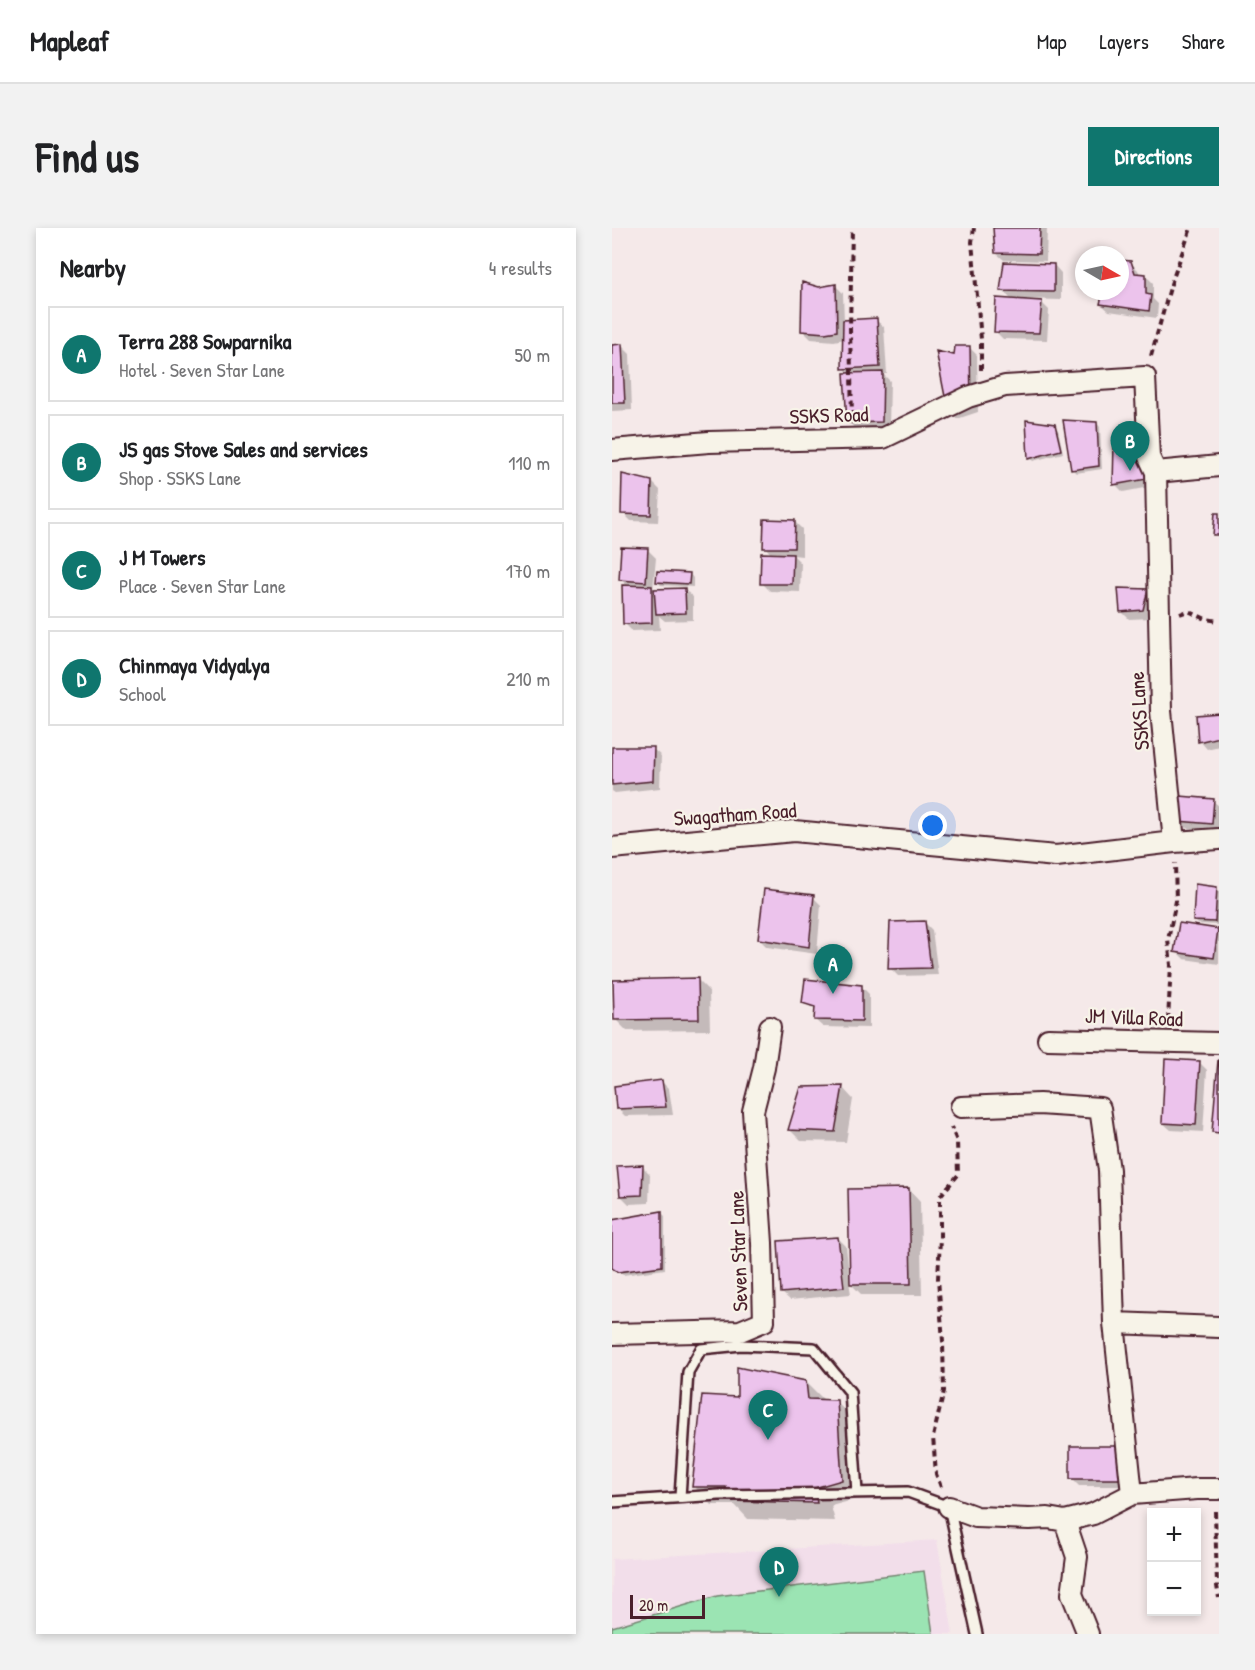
<!DOCTYPE html>
<meta charset="utf-8">
<style>
:root{--surface:#fff;--page:#f2f2f2;--text:#202124;--muted:#757577;--line:#e0e0e0;--accent:#0f766e}
body{margin:0;font-family:"Patrick Hand",sans-serif;background:var(--page);color:var(--text)}
.controls{position:absolute;right:18px;bottom:18px;display:grid;overflow:hidden;border-radius:0px;box-shadow:0 3px 9px #0003}
.controls button{width:54px;height:54px;display:grid;place-items:center;padding:0;border:0;border-bottom:2px solid var(--line);background:var(--surface);color:var(--text);font:30px sans-serif}
.compass{position:absolute;left:463px;top:18px;width:54px;height:54px;border-radius:50%;background:var(--surface);box-shadow:0 3px 9px #0003;rotate:99deg}
.scale{position:absolute;left:18px;bottom:15px;width:75px;box-sizing:border-box;padding-left:6px;border:3px solid #4a1f2b;border-top:0;font-size:16px;line-height:21px;white-space:nowrap;color:#4a1f2b;-webkit-text-stroke:4px #f7f3e8;paint-order:stroke}
.you{position:absolute;left:321px;top:598px;width:21px;height:21px;margin:-15px;border:4px solid #fff;border-radius:50%;background:#1a73e8;box-shadow:0 0 0 9px #1a73e833}
.badge{display:grid;place-items:center;width:39px;height:39px;border-radius:50%;background:var(--accent);color:#fff;font-size:20px;font-weight:700}
.pin{position:absolute;translate:-50% -50px;filter:drop-shadow(0 2px 3px #0008)}
.pin::after{content:'';position:absolute;top:32px;width:21px;height:18px;background:inherit;clip-path:polygon(0 0,100% 0,50% 100%)}
.list{margin:0;padding:0;list-style:none}
h2{display:flex;justify-content:space-between;align-items:center;height:78px;margin:0;padding:0 24px;font-size:26px}
h2 small{font-size:20px;font-weight:400;color:var(--muted)}
.list li{display:grid;grid-template-columns:39px 1fr auto;gap:18px;align-items:center;box-sizing:border-box;height:96px;margin:0 12px 12px;padding:0 12px;border:2px solid var(--line);border-radius:0px}
.list b{display:block;font-size:22px;white-space:nowrap}
.list p{margin:0;font-size:20px;white-space:nowrap;color:var(--muted)}
.list em{font-size:20px;font-style:normal;color:var(--muted)}
.map{position:relative;flex:none;width:607px;height:1406px;overflow:hidden;border-radius:0px}
header{display:flex;align-items:center;gap:36px;box-sizing:border-box;height:84px;padding:0 30px;background:var(--surface);border-bottom:2px solid var(--line)}
header strong{font-size:28px}
nav{display:flex;gap:33px;margin-inline-start:auto;font-size:21px}
.intro{display:flex;align-items:center;justify-content:space-between;box-sizing:border-box;height:144px;padding:0 36px}
h1{margin:0;font-size:42px}
.button{padding:15px 27px;border-radius:0px;background:var(--accent);color:#fff;font-size:21px;font-weight:700}
main{display:flex;gap:36px;padding:0 36px}
aside{flex:1;background:var(--surface);border-radius:0px;box-shadow:0 3px 9px #0003}
.map>svg:first-child{display:block}
.built{fill:#f2deea}
.green{fill:#9be4b3;stroke:#72826f;stroke-width:1.5}
.shadow{fill:#0003}
.building{fill:#ecc3ec;stroke:#4a1f2b;stroke-width:1.5}
.lines{fill:none;stroke-linecap:round;stroke-linejoin:round}
.lane-casing{stroke:#4a1f2b;stroke-width:14}
.street-casing{stroke:#4a1f2b;stroke-width:24}
.path{stroke:#4a1f2b;stroke-width:4;stroke-dasharray:6 4.5;stroke-linecap:butt}
.lane{stroke:#f7f3e8;stroke-width:9}
.street{stroke:#f7f3e8;stroke-width:20}
.labels{text-anchor:middle;dominant-baseline:central;stroke-width:4.5;stroke-linejoin:round;paint-order:stroke}
.street-label{font-size:21px;fill:#4a1f2b;stroke:#f7f3e8}
</style>
<header>
<strong>Mapleaf</strong>
<nav><a>Map</a><a>Layers</a><a>Share</a></nav>
</header>
<div class="intro"><h1>Find us</h1><a class="button">Directions</a></div>
<main>
<aside>
<h2>Nearby<small>4 results</small></h2>
<ul class="list">
<li><span class="badge">A</span><div><b>Terra 288 Sowparnika</b><p>Hotel · Seven Star Lane</p></div><em>50 m</em></li>
<li><span class="badge">B</span><div><b>JS gas Stove Sales and services</b><p>Shop · SSKS Lane</p></div><em>110 m</em></li>
<li><span class="badge">C</span><div><b>J M Towers</b><p>Place · Seven Star Lane</p></div><em>170 m</em></li>
<li><span class="badge">D</span><div><b>Chinmaya Vidyalya</b><p>School</p></div><em>210 m</em></li>
</ul>
</aside>
<div class="map">
<svg width="607" height="1406" viewBox="0 0 607 1406">
<rect width="100%" height="100%" fill="#f5e9e9"/>
<filter id="ink" filterUnits="userSpaceOnUse"><feTurbulence type="fractalNoise" baseFrequency=".0167" numOctaves="2"/><feDisplacementMap in="SourceGraphic" scale="12" xChannelSelector="R" yChannelSelector="G"/><feConvolveMatrix kernelMatrix="1 2 1 2 8 2 1 2 1" color-interpolation-filters="sRGB"/></filter>
<g filter="url(#ink)">
<!-- built -->
<path class="built" d="M325,1312L341,1406H0V1331Z"/>
<!-- green -->
<path class="green" d="M312,1343L321,1406H0V1399L105,1368Z"/>
<!-- shadow -->
<path class="shadow" d="M382,0H435L434,33L392,32L384,25Z
M508,34H518L526,42L528,47H533L541,55V71L546,76L545,90L497,83L489,76L492,63H508Z
M442,37L449,45V72L415,71V73L429,74L437,82L435,112L391,111L383,103L400,72L390,62Z
M224,58L231,65L232,93L264,92L272,99L275,146H271L278,153L277,201L244,202L237,194L238,146L232,140V111L222,113L199,111L191,103L207,61Z
M0,118H10L18,126L20,182L0,183Z
M358,120L365,127L366,184L345,191L337,183Z
M485,195L488,199L490,241L464,245L460,241Z
M442,198L446,202L451,225L421,233L418,230Z
M538,228L542,258L511,264L503,256Z
M40,254L48,262L46,294L19,293L11,285Z
M182,293L190,301V328L181,327L189,335L188,364L158,363L150,355L160,327L153,319Z
M36,322L44,330L41,362H73L81,369V392L53,393L47,388L48,402L20,403L12,395L16,359L9,351Z
M78,346L81,350V359L49,357L45,354Z
M535,362L543,370L539,390L517,391L509,383Z
M607,487V518L595,521L588,513Z
M0,521H41L49,528L48,560L3,565L0,563Z
M601,573L607,578V603L575,600L568,593Z
M604,661L607,663L606,697L586,696L582,692Z
M201,669L209,677L205,726L155,719L147,711Z
M312,694L320,702L326,747L286,748L278,740Z
M605,703L607,704V736L572,731L564,723Z
M86,752L97,763L98,802L15,803L4,792Z
M249,758L257,766V800L211,799L203,792L204,783L192,774Z
M587,834L595,842L591,904L559,902L551,895Z
M50,854L57,861L61,887L13,888L5,880Z
M230,859L241,871L234,914L189,913L178,902Z
M30,938L38,946L37,975L17,976L9,968Z
M297,961L308,973L310,1067H250L237,1054L239,1066L178,1072L170,1065L226,1010L234,1018L237,1047H239Z
M50,985L53,988V1041L11,1047L0,1040V993Z
M194,1154L213,1173L224,1174L243,1192L248,1270L219,1278L223,1293L136,1291L123,1277H100L82,1258L127,1171Z
M509,1219L516,1258H467L459,1250Z"/>
<!-- building -->
<path class="building" d="M381,0H428L427,26L383,25Z
M508,32L519,33L523,45L534,46V66L539,67L537,83L488,76L491,63H508Z
M392,34L442,36V64L388,63Z
M190,54L207,59L224,56L225,103L213,105L189,103Z
M384,70L430,73L427,105L382,104Z
M265,90L268,139L230,141L231,92Z
M10,116L13,175H0V117Z
M343,118H358L359,177L336,184L324,123L342,127Z
M271,144L270,194L235,195L232,145Z
M414,192L443,196L449,222L416,231Z
M451,192L485,194L487,238L459,242Z
M502,216L530,218L535,251L501,257Z
M10,246L40,253L39,287L9,286Z
M603,285H607V307H601Z
M152,291L183,292L182,320H151Z
M9,319L36,320L34,354L7,352Z
M149,325L181,326L180,356H148Z
M45,343L78,345L77,356L44,354Z
M10,357L40,358V395L11,396Z
M73,360L74,385L44,386L42,361Z
M506,360L536,361L531,382L508,384Z
M607,485V509L586,514L584,487Z
M0,519H42L41,553L0,557Z
M568,568L602,571L600,596L566,593Z
M583,656L605,659L603,694L581,693Z
M152,661L202,667L197,719L146,711Z
M313,693L319,740L276,741L278,694Z
M567,695L606,701L602,730L562,724Z
M86,750L87,791L2,792L1,752Z
M193,751L250,757V793L202,792L203,779L190,775Z
M553,831L588,833L584,897L550,895Z
M606,832H607V905L600,904Z
M50,852L54,879L4,881L2,858Z
M231,858L223,904L176,902L189,859Z
M31,937L30,967L8,968L5,938Z
M297,960L299,1056H238L236,961Z
M50,983V1038L6,1044L0,1040V992Z
M226,1009L232,1059L169,1065L166,1013Z
M125,1139L194,1153L196,1171L225,1172L230,1252L202,1260L205,1275L117,1273L114,1259H80L90,1167L125,1169Z
M458,1218H509V1251H458Z"/>
<g class="lines">
<defs>
<path id="lane" d="M68,1269L76,1144L89,1121L129,1117L202,1120L238,1164L245,1264
M0,1274L107,1267L296,1264L337,1279L365,1406"/>
<path id="street" d="M0,222L97,214L271,210L356,169L393,158L533,149L537,229L544,244L549,483L562,614
M544,244L607,238
M0,620L182,603L444,628L562,614L607,611
M436,811L607,815
M349,879L427,876L488,880L497,942L502,1095L520,1266
M502,1095L607,1099
M0,1106L128,1103L152,1093L150,1015L141,883L152,840L158,799
M337,1279L364,1289L417,1291L436,1290L453,1293L481,1286L520,1266L585,1261H607
M453,1293L465,1329L460,1366L476,1406"/>
</defs>
<!-- lane casing -->
<use href="#lane" class="lane-casing"/>
<!-- street casing -->
<use href="#street" class="street-casing"/>
<!-- path -->
<path class="path" d="M362,0L360,14L369,111V143
M539,128L559,56L579,0
M240,189L238,101L240,0
M568,386L576,383L594,391L607,393
M556,792L559,737L556,712L564,673L563,635
M329,1259L324,1246L321,1209L332,1163L331,1113L326,1051L328,1010V968L346,947L345,913L339,899
M603,1283L605,1358L607,1370"/>
<!-- lane -->
<use href="#lane" class="lane"/>
<!-- street -->
<use href="#street" class="street"/>
</g>
</g>
<g class="labels">
<!-- street labels -->
<g class="street-label">
<text transform="translate(217 187) rotate(-2)">SSKS Road</text>
<text transform="translate(527 483) rotate(-94)">SSKS Lane</text>
<text transform="translate(123 586) rotate(-4)">Swagatham Road</text>
<text transform="translate(522 789) rotate(2)">JM Villa Road</text>
<text transform="translate(126 1023) rotate(-92)">Seven Star Lane</text>
</g>
</g>
</svg>
<div class="controls">
<button>+</button>
<button>−</button>
</div>
<svg class="compass" viewBox="-18 -18 36 36"><path d="M0-13l5 13h-10z" fill="#e53935"/><path d="M0 13l5-13h-10z" fill="#757577"/></svg>
<div class="scale">20 m</div>
<div class="you"></div>
<div class="pin badge" style="left:221px;top:766px">A</div>
<div class="pin badge" style="left:518px;top:243px">B</div>
<div class="pin badge" style="left:156px;top:1212px">C</div>
<div class="pin badge" style="left:167px;top:1369px">D</div>
</div>
</main>
